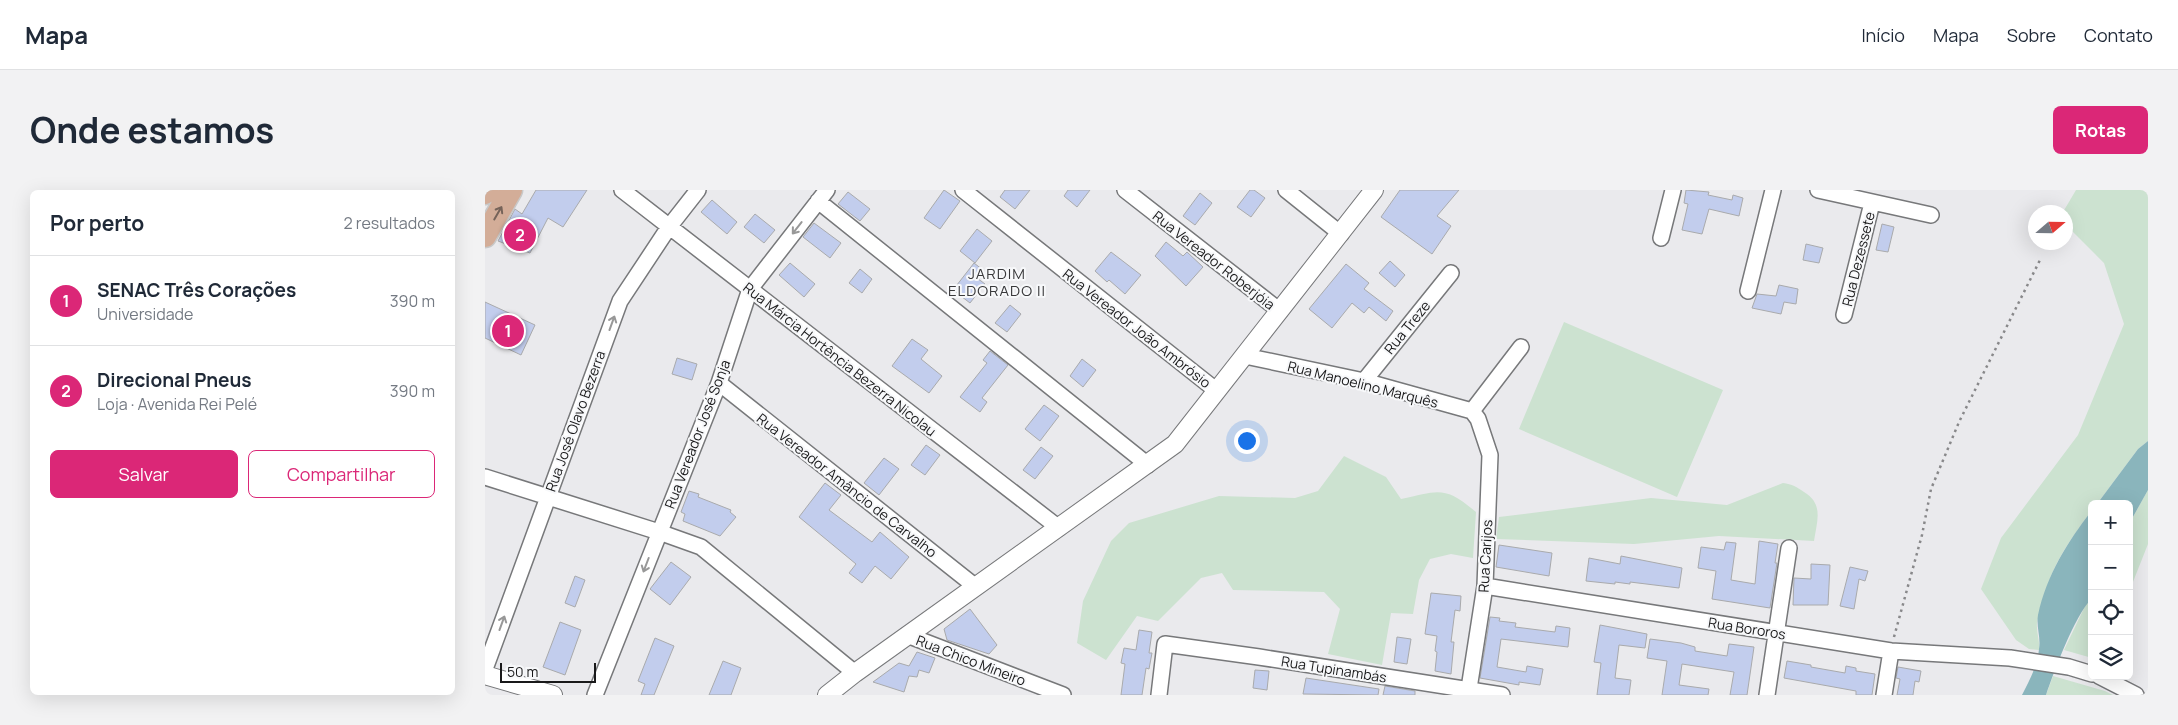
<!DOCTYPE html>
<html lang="pt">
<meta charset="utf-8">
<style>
:root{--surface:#fff;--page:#f2f2f3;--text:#1f2937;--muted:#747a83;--line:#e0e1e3;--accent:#db2777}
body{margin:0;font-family:Manrope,sans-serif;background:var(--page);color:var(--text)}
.controls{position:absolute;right:15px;bottom:15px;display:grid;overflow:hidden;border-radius:8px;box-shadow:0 5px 20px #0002}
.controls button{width:45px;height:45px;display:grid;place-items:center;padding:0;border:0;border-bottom:1px solid var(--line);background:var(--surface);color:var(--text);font:25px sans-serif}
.compass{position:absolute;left:1543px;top:15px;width:45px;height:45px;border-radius:50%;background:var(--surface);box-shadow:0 5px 20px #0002;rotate:70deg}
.scale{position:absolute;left:15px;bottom:12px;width:96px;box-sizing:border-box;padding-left:5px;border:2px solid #19191a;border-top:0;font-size:14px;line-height:18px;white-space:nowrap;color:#19191a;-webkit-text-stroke:4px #f7f8fa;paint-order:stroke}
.you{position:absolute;left:761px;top:250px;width:18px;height:18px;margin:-12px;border:4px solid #fff;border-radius:50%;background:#1a73e8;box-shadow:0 0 0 8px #1a73e833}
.badge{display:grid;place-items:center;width:32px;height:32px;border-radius:50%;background:var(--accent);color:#fff;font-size:16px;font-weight:700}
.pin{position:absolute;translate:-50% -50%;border:2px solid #fff;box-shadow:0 1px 5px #0006}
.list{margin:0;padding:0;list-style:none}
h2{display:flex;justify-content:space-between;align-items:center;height:65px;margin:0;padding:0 20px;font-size:21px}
h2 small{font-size:16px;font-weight:400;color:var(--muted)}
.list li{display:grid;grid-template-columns:32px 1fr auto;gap:15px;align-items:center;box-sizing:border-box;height:90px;padding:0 20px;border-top:1px solid var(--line)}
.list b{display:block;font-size:19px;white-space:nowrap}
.list p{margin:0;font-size:16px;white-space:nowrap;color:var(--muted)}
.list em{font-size:16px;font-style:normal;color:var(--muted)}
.actions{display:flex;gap:10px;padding:15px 20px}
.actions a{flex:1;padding:11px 0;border:1px solid var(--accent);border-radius:8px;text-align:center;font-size:18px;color:var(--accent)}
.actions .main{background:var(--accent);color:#fff}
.icon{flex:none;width:28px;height:28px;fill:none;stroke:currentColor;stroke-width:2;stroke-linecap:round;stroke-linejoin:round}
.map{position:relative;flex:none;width:1663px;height:505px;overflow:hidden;border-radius:8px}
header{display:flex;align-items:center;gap:30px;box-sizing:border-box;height:70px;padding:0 25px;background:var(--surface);border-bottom:1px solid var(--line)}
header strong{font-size:24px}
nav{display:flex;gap:28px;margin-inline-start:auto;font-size:18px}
.intro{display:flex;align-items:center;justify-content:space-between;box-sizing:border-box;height:120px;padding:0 30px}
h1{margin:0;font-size:35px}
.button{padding:12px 22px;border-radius:8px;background:var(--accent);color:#fff;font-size:18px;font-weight:700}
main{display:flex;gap:30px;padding:0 30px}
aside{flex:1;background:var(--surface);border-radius:8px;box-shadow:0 5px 20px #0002}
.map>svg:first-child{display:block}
.green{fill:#cce2d0}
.water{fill:#8ab5bc}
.building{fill:#c2cded;stroke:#a9aaac}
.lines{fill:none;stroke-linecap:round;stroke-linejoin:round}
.minor-casing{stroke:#77787a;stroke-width:18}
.tertiary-casing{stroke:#77787a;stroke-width:20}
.primary-casing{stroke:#c8c8c8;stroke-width:25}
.path{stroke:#88888a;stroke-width:2.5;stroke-dasharray:2.5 4;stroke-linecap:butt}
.minor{stroke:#fff;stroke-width:15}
.tertiary{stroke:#fff;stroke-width:18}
.primary{stroke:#d3ad98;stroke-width:22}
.oneway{stroke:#766359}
.oneway2{stroke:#989898}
.labels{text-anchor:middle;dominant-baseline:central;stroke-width:4;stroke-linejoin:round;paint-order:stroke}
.street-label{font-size:14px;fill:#19191a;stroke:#f7f8fa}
.neighbourhood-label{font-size:15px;letter-spacing:1px;fill:#39393b;stroke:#f7f8fa}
</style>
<header>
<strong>Mapa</strong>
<nav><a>Início</a><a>Mapa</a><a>Sobre</a><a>Contato</a></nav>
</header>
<div class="intro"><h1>Onde estamos</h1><a class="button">Rotas</a></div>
<main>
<aside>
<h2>Por perto<small>2 resultados</small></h2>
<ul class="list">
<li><span class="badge">1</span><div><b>SENAC Três Corações</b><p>Universidade</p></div><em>390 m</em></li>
<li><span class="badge">2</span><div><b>Direcional Pneus</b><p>Loja · Avenida Rei Pelé</p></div><em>390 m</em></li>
</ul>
<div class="actions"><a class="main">Salvar</a><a>Compartilhar</a></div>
</aside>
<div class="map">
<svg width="1663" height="505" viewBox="0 0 1663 505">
<rect width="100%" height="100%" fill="#eaeaed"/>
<!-- green -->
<path class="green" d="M1591,0H1663V251L1653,259L1612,314H1607V320C1582,354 1565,377 1556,418C1555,424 1551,432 1552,437C1552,445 1555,452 1554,460L1544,459L1531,450L1496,399L1516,348L1593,245L1639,134L1619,73L1581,35L1580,22H1578Z
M1079,132L1238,200L1192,307L1034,239Z
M859,266L901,287L916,309C954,301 959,295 991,322L988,368L966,364L945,369L934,390L928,424L906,423L897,475L843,464L855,419L839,402L748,400L737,383L716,388L673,431L652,426L621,470L592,453L598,411L626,351L644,333L734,306L810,308L833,301Z
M1298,293C1307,294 1312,297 1319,302C1339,314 1332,331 1329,351L1234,346L1149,354L1011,349L1014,327L1166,308L1242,315Z
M1663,300V354L1644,402V334Z
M1607,408V468L1579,460L1601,414Z
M1568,486L1620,501L1628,505H1561Z"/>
<!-- water -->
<path class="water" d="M1663,251V300L1644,334V314H1612L1653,259Z
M1607,320V408C1589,427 1570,479 1561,505H1537C1544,491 1553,475 1554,459C1556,447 1551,437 1553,425C1562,384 1582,353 1607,320Z"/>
<!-- building -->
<path class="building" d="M51,0H102L78,37L63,28L45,63L13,51L30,19L37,24Z
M459,0L475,11L455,39L439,28Z
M520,0H545L530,19L515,7Z
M583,0H605L592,17L579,6Z
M765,0H769L780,8L766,27L752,17Z
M915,0H974L952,26L966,36L947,64L896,27Z
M1201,0L1224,2L1223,5L1247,10L1248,5L1258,8L1254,26L1224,19L1217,44L1197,40L1203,14L1199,13Z
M363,2L385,19L375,31L353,14Z
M715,3L727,13L710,35L698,26Z
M227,10L252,32L242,44L216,22Z
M270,24L290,40L279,53L259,37Z
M329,33L356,53L345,68L318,47Z
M1397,34L1409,37L1403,62L1391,60Z
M492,39L507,51L490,73L475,61Z
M681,52L698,66L702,62L718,77L701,96L670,66Z
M1321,54L1338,58L1334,73L1318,70Z
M626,62L656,85L640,104L624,90L622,92L610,81Z
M905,71L920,85L910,97L894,83Z
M305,73L330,94L319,107L294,85Z
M489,73L498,80L492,88L500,94L485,113L468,100Z
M861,74L884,93L879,99L908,121L901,131L884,117L879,123L867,113L847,138L824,119Z
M375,79L387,89L377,103L364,93Z
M1294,95L1313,99L1311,114L1299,112L1296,124L1267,118L1272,104L1291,106Z
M0,112L50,135L36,165L0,148Z
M525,115L536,124L522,142L510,133Z
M427,149L443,160L436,169L457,186L444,203L407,176Z
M505,161L523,175L497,208L502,212L495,222L475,207L502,173L498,170Z
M192,168L212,174L207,190L187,184Z
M597,169L611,180L598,197L585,186Z
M559,215L574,226L555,251L540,239Z
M441,255L455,265L440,285L426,275Z
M556,257L568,266L550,289L538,280Z
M399,268L414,279L394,305L379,293Z
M340,293L356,305L344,320L387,352L395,342L424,367L406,389L390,376L377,393L364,383L371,374L314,327Z
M204,301L214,304L213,307L246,320L245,322L251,327L235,346L198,331L200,324L196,322Z
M1274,351L1293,354L1290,373H1292L1285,418L1227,409L1231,381L1213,378L1216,357L1239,360L1241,352L1251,353L1246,390L1270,394Z
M1014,355L1067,363L1064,386L1011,377Z
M1136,366L1197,378L1194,398L1145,392V394L1130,392V394L1101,391L1104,368L1135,374Z
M186,372L206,387L185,415L165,399Z
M1326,374L1345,375L1343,415H1308L1309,388L1326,389Z
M1365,377L1383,381L1380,391L1374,389L1369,419L1355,416Z
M90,386L100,390L90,417L80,413Z
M946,403L976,406L975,421L970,420L966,452H969L966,484L950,481L952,462L950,461L952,446L940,444Z
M485,419L512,455L504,464L462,450L459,439Z
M1005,427L1015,428L1014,431L1031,433L1030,437L1070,442L1071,436L1085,438L1083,457L1016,449L1012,477L1041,482L1042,476L1058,479L1055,495L1034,492V495L995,488Z
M75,432L96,440L80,485L58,477Z
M1115,435L1162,444L1160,458L1134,455L1130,488L1146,490L1144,505H1112L1116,473L1109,472Z
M654,440L667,442L664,463H667L664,479L661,478L657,505H636L640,474L636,473L639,458L651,460Z
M912,447L926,449L922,474L909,472Z
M170,448L189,456L169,505H156L160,494L153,491Z
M1165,449L1196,453L1210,457V461L1242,466L1244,454L1269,457L1262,505H1245L1249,482L1197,474L1194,495L1224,499L1223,505H1177L1182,471L1162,468Z
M432,462L450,468L444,483L434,480L432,487L424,486L419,502L388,492L414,473L424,476Z
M238,471L256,478L246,505H224Z
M1302,471L1326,475V477L1360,483L1361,476L1371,478V481L1390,484L1387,505H1371V501L1299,488Z
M1413,477L1436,481L1434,492L1430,491L1428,505H1412L1415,489L1411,488Z
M770,480L784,481L782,500L768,498Z
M821,488L894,499L893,505L818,504Z
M900,496L930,501V505H898Z"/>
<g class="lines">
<defs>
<path id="minor" d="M137,0L574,338
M478,0L732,201
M640,0L795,121
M801,0L856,44
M1333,0L1446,25
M333,11L663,275
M1176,48L1188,0
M1263,101L1288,0
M1359,125L1387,13
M760,166L879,191L987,221L993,229L1005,265L1000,396L983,505
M879,191L966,83
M234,193L491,397
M987,221L1036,157
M0,287L174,342L216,357L370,483
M1000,396L1406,461L1525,468L1584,477L1607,484
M422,445L578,505
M0,479L135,111L184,37L213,0
M1614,486L1651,505
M110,505L234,193L265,99L342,0
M674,505L680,454L774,467L1017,505
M1282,505L1304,358
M1399,505L1406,461"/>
<path id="tertiary" d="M0,485L68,505
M342,505L370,483L690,254L889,0"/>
<path id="primary" d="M0,3L2,0
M0,46L26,0"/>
</defs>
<!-- minor casing -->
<use href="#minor" class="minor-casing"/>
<!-- tertiary casing -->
<use href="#tertiary" class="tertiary-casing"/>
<!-- primary casing -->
<use href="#primary" class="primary-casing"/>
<!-- path -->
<path class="path" d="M1409,447L1437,345L1446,299L1474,232L1556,68"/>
<!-- minor -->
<use href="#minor" class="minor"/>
<!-- tertiary -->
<use href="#tertiary" class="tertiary"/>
<!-- primary -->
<use href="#primary" class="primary"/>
</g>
<!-- one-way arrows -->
<defs><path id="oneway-shaft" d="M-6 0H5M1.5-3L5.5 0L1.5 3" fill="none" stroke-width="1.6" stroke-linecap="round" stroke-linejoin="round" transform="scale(1.25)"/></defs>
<use class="oneway" href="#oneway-shaft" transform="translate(13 23) rotate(-60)"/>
<g class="oneway2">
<use href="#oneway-shaft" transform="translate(312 38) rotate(128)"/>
<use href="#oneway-shaft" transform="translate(127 133) rotate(-70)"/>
<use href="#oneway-shaft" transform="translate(161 375) rotate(111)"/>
<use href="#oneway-shaft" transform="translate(17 433) rotate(-70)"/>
</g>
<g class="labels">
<!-- street labels -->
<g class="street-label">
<text transform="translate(1373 69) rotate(-76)">Rua Dezessete</text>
<text transform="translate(729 70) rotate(38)">Rua Vereador Roberjóia</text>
<text transform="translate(922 137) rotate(-51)">Rua Treze</text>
<text transform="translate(652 138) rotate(38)">Rua Vereador João Ambrósio</text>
<text transform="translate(355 169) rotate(38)">Rua Márcia Hortência Bezerra Nicolau</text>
<text transform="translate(878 194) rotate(14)">Rua Manoelino Marquês</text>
<text transform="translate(90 231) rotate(-70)">Rua José Olavo Bezerra</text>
<text transform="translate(212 244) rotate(-69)">Rua Vereador José Sonja</text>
<text transform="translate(362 295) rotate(38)">Rua Vereador Amâncio de Carvalho</text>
<text transform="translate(1000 366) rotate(-87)">Rua Carijos</text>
<text transform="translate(1262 438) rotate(9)">Rua Bororos</text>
<text transform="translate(486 470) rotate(21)">Rua Chico Mineiro</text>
<text transform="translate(849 479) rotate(9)">Rua Tupinambás</text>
</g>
<!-- neighbourhood labels -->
<g class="neighbourhood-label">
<text x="512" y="83">JARDIM<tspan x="512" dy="17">ELDORADO II</tspan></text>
</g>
</g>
</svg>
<div class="controls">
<button>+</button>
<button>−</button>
<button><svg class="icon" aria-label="locate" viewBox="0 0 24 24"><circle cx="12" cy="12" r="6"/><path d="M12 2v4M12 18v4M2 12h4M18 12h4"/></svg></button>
<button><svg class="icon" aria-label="layers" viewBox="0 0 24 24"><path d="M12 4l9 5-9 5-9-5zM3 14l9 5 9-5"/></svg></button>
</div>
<svg class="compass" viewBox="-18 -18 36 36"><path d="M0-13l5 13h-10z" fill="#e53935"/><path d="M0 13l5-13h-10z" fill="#747a83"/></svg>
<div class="scale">50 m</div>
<div class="you"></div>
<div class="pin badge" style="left:23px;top:141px">1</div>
<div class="pin badge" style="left:35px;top:45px">2</div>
</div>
</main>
